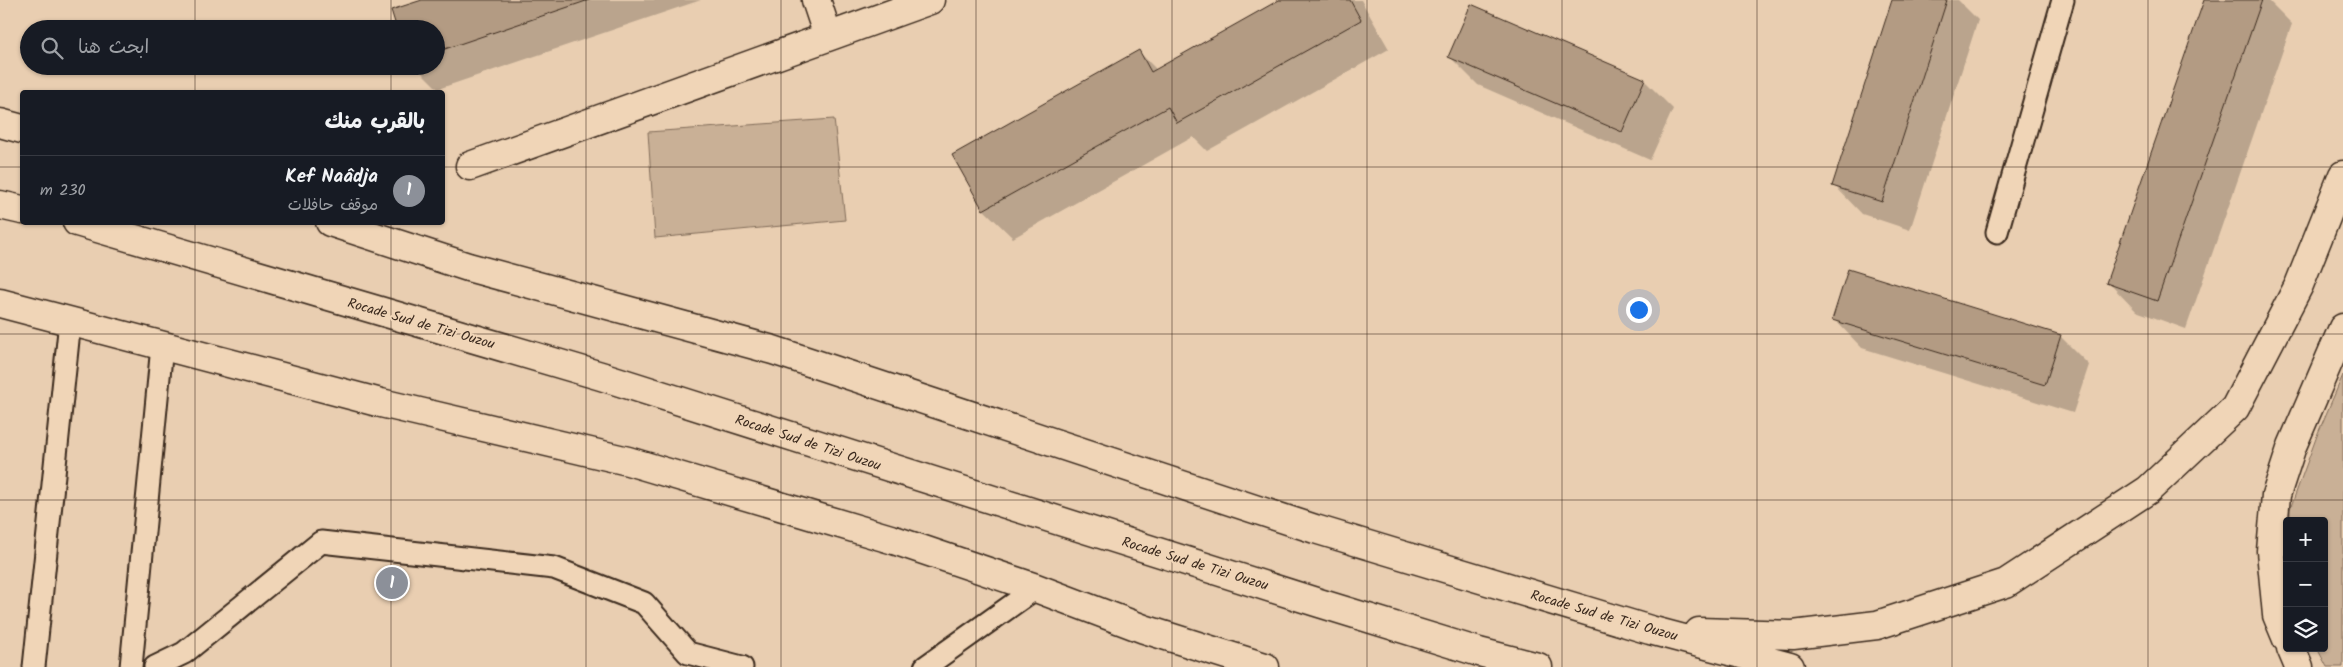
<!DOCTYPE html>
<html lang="ar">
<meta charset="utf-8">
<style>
:root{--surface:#171b24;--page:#20242c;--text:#f1f3f6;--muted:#9ea1a6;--line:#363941;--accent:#8c9099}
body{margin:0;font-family:Kalam,"Playpen Sans Arabic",sans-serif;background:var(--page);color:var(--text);direction:rtl}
.controls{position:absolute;right:15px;bottom:15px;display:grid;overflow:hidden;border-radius:5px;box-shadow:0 1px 4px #0004}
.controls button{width:45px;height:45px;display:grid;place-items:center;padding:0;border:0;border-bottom:1px solid var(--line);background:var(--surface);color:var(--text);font:25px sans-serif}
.you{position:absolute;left:1638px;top:309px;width:18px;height:18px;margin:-12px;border:4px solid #fff;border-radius:50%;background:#1a73e8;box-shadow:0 0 0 8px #1a73e833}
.badge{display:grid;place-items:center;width:32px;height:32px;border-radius:50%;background:var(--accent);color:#fff;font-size:16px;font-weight:700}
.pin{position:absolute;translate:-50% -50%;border:2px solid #fff;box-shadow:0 1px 5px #0006}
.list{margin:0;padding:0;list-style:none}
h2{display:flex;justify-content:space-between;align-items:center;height:65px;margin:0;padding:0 20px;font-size:21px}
h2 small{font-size:16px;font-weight:400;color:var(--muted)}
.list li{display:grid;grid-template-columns:32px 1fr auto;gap:15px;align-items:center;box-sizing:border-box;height:70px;padding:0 20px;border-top:1px solid var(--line)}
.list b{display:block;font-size:19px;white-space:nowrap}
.list p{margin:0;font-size:16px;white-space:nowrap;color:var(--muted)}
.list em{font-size:16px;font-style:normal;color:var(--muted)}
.icon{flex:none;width:28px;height:28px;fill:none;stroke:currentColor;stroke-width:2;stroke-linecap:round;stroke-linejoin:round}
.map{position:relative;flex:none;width:2343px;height:667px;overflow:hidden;direction:ltr}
.search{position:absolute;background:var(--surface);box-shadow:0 1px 4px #0004;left:20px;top:20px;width:425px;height:55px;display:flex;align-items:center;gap:12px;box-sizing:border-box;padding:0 18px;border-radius:28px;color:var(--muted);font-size:19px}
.panel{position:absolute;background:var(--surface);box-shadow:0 1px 4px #0004;left:20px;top:90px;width:425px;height:135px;border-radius:5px;direction:rtl}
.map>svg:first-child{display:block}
.green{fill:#c9b096;stroke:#826d5a}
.shadow{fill:#0003}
.building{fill:#b39b83;stroke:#3b2a1e}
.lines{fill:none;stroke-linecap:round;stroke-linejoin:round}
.service-casing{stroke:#3b2a1e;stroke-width:25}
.minor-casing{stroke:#3b2a1e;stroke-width:31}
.motorway-casing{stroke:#3b2a1e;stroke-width:31}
.service{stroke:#f0d5b7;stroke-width:21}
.minor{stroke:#f0d5b7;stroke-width:28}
.motorway{stroke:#f0d5b7;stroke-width:28}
.grid{fill:none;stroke:#3b2a1e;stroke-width:1;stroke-opacity:0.55}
.labels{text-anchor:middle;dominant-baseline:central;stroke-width:4;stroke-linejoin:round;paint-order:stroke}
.street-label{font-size:14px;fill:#3b2a1e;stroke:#f0d5b7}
</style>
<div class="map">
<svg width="2343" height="667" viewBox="0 0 2343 667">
<rect width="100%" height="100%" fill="#e9ceb1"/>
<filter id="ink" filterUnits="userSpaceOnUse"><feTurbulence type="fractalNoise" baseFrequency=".02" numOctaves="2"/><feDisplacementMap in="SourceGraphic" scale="10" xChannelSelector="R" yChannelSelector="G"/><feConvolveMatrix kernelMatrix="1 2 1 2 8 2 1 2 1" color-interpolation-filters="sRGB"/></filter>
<g filter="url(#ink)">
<!-- green -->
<path class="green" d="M834,119L845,220L655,238L648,132Z
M2343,375V667H2327L2317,648H2324V521H2290V509L2318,433Z"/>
<!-- shadow -->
<path class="shadow" d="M426,0H701L438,89L415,66H436V29Z
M1282,0H1361L1389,49L1207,151L1193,137L1013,238L984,210L954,156L1139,52L1157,70Z
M1894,0H1958L1978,20L1910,230L1862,214L1834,185Z
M2206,0H2268L2292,24L2186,329L2136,311L2108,282Z
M1450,57L1644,80L1673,109L1650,160L1478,85Z
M1834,319L2060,336L2089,365L2073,413L1862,348Z"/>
<!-- building -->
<path class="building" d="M422,0H589L436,52V29H397L391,10Z
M1279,0H1350L1361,20L1177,123L1168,107L983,210L952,155L1139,50L1151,72Z
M1892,0H1947L1882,202L1832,186Z
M2204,0H2262L2157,301L2106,283Z
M1471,4L1645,79L1622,132L1448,57Z
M1848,269L2061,335L2045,385L1832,320Z"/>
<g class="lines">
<defs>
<path id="service" d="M1997,232L2063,0
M34,667L70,321
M131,667L162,346
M155,667L184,653L321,542L554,568L644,603L688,653L742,667
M925,667L1036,588"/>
<path id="minor" d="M816,0L828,36
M470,166L930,0"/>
<path id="motorway" d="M0,123L22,129
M0,205L22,210
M77,222L601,376L1316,602L1479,652L1538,667
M330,222L468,267L773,350L1315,529L1650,630L1790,667
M0,303L381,403L628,461L894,540L1036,588L1144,629L1265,667
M1699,632L1793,635L1877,625L2006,583L2148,490L2235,408L2299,285L2343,175
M2287,639L2277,615L2271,551L2276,495L2292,446L2343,328
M2291,648L2299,667"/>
</defs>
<!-- service casing -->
<use href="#service" class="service-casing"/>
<!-- minor casing -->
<use href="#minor" class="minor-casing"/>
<!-- motorway casing -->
<use href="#motorway" class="motorway-casing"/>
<!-- service -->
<use href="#service" class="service"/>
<!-- minor -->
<use href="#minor" class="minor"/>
<!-- motorway -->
<use href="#motorway" class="motorway"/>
</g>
</g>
<!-- grid -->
<path class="grid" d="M195,0V29M391,0V29M586,0V667M781,0V667M976,0V667M1172,0V667M1367,0V667M1562,0V667M1757,0V667M1952,0V667M2148,0V667M195,66V92M391,66V92M0,167H22M442,167H2343M195,222V667M391,222V667M0,334H2343M0,500H2343"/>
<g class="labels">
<!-- street labels -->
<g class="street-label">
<text transform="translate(421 324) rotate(16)">Rocade Sud de Tizi Ouzou</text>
<text transform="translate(808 443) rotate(18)">Rocade Sud de Tizi Ouzou</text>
<text transform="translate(1195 564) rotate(17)">Rocade Sud de Tizi Ouzou</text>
<text transform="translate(1604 616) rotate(16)">Rocade Sud de Tizi Ouzou</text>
</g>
</g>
</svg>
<div class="controls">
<button>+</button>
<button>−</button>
<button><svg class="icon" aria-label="layers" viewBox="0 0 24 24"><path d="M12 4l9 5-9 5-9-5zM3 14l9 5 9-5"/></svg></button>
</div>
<div class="you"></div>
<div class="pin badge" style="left:392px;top:583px">1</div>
<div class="search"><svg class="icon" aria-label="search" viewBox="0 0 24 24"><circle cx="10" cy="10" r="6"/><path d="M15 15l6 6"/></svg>ابحث هنا</div>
<section class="panel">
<h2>بالقرب منك<small></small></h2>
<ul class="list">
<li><span class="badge">1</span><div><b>Kef Naâdja</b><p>موقف حافلات</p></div><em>230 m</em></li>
</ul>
</section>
</div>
